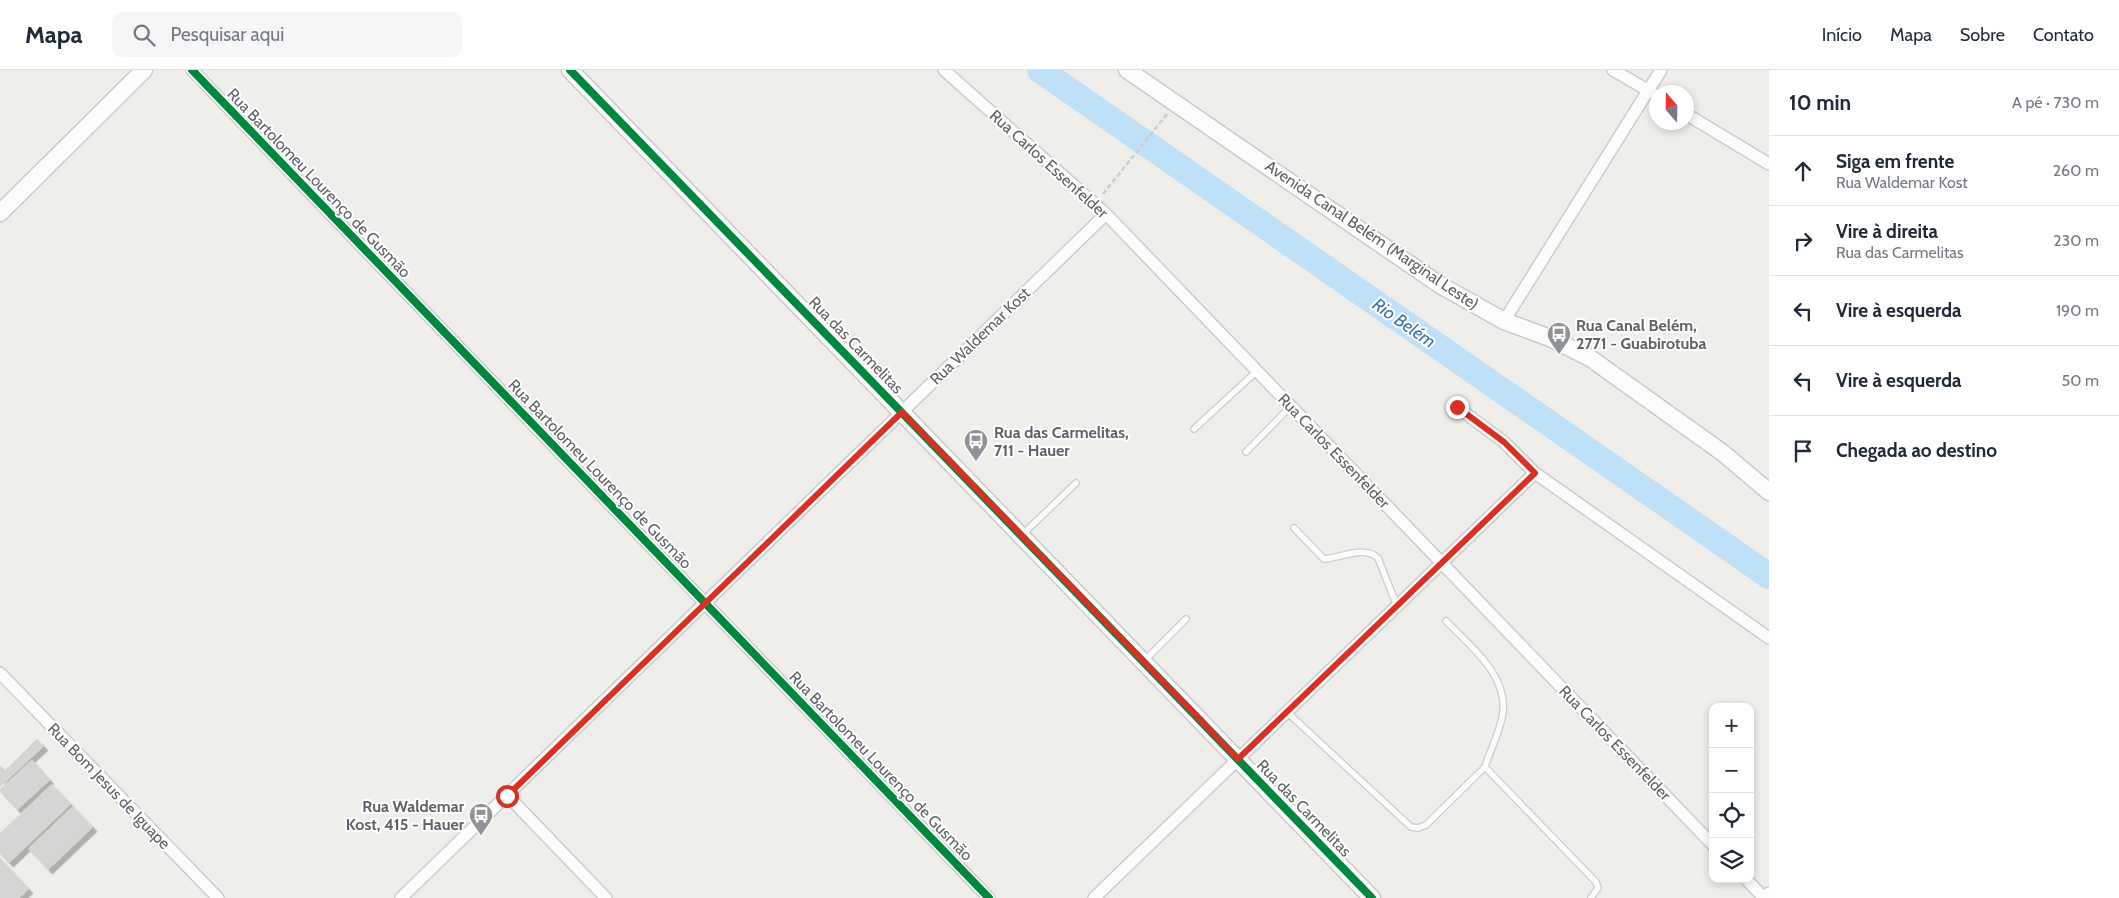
<!DOCTYPE html>
<html lang="pt">
<meta charset="utf-8">
<style>
:root{--surface:#fff;--page:#f6f6f7;--text:#1f2937;--muted:#747a83;--line:#e0e1e3}
body{margin:0;font-family:Cabin,sans-serif;background:var(--page);color:var(--text)}
.controls{position:absolute;right:15px;bottom:15px;display:grid;overflow:hidden;border-radius:10px;box-shadow:0 2px 8px #0003}
.controls button{width:45px;height:45px;display:grid;place-items:center;padding:0;border:0;border-bottom:1px solid var(--line);background:var(--surface);color:var(--text);font:25px sans-serif}
.compass{position:absolute;left:1649px;top:15px;width:45px;height:45px;border-radius:50%;background:var(--surface);box-shadow:0 2px 8px #0003;rotate:340deg}
.stop{position:absolute;width:15px;height:15px;margin:-11px;border:4px solid #d93025;border-radius:50%;background:#fff}
.stop.end{background:#d93025;border-color:#fff;box-shadow:0 1px 5px #0008}
.list{margin:0;padding:0;list-style:none}
h2{display:flex;justify-content:space-between;align-items:center;height:65px;margin:0;padding:0 20px;font-size:21px}
h2 small{font-size:16px;font-weight:400;color:var(--muted)}
.list li{display:grid;grid-template-columns:32px 1fr auto;gap:15px;align-items:center;box-sizing:border-box;height:70px;padding:0 20px;border-top:1px solid var(--line)}
.list b{display:block;font-size:19px;white-space:nowrap}
.list p{margin:0;font-size:16px;white-space:nowrap;color:var(--muted)}
.list em{font-size:16px;font-style:normal;color:var(--muted)}
.icon{flex:none;width:28px;height:28px;fill:none;stroke:currentColor;stroke-width:2;stroke-linecap:round;stroke-linejoin:round}
.map{position:relative;flex:none;width:1769px;height:828px;overflow:hidden}
header{display:flex;align-items:center;gap:30px;box-sizing:border-box;height:70px;padding:0 25px;background:var(--surface);border-bottom:1px solid var(--line)}
header strong{font-size:24px}
nav{display:flex;gap:28px;margin-inline-start:auto;font-size:18px}
.search{width:350px;height:45px;background:var(--page);display:flex;align-items:center;gap:12px;box-sizing:border-box;padding:0 18px;border-radius:10px;color:var(--muted);font-size:19px}
main{display:flex}
aside{flex:1;background:var(--surface)}
.map>svg:first-child{display:block}
.lines{fill:none;stroke-linecap:round;stroke-linejoin:round}
.river{stroke:#bfe0f9;stroke-width:26}
.building{fill:#d6d5d3;filter:url(#shadow)}
.lane-casing{stroke:#cbcccc;stroke-width:8}
.street-casing{stroke:#cbcccc;stroke-width:14}
.secondary-casing{stroke:#cacacb;stroke-width:19}
.path{stroke:#cacfcc;stroke-width:2.5;stroke-dasharray:5 2.5;stroke-linecap:butt}
.lane{stroke:#fdfcfc;stroke-width:5.5}
.street{stroke:#fdfcfc;stroke-width:11}
.secondary{stroke:#fdfcfc;stroke-width:16}
.cycleway-casing{stroke:#fff;stroke-width:11}
.cycleway{stroke:#00873e;stroke-width:8}
.route{stroke:#d93025;stroke-width:6}
.labels{text-anchor:middle;dominant-baseline:central;stroke-width:4;stroke-linejoin:round;paint-order:stroke}
.street-label{font-size:16px;fill:#5f6368;stroke:#fff}
.poi-label{font-size:16px;font-weight:bold;fill:#5f6368;stroke:#fff;text-anchor:start}
.water-label{font-size:18px;font-style:italic;fill:#4174aa;stroke:#fff}
</style>
<header>
<strong>Mapa</strong>
<div class="search"><svg class="icon" aria-label="search" viewBox="0 0 24 24"><circle cx="10" cy="10" r="6"/><path d="M15 15l6 6"/></svg>Pesquisar aqui</div>
<nav><a>Início</a><a>Mapa</a><a>Sobre</a><a>Contato</a></nav>
</header>
<main>
<div class="map">
<svg width="1769" height="828" viewBox="0 0 1769 828">
<defs>
<filter id="shadow"><feDropShadow dx="4.5" dy="4.5" stdDeviation="0" flood-color="#0004"/></filter>
</defs>
<rect width="100%" height="100%" fill="#efeeea"/>
<g class="lines">
<!-- river -->
<path class="river" d="M1040,0L1769,506"/>
</g>
<!-- building -->
<path class="building" d="M37,669L44,676L0,717V695L5,700Z
M32,690L50,710L17,740L0,722V719Z
M52,714L71,734L9,793L0,784V763Z
M73,736L93,757L48,800L28,779Z
M0,788L29,819L19,828H0Z"/>
<g class="lines">
<defs>
<path id="lane" d="M1194,359L1257,301
M1246,382L1291,336
M1294,458L1324,489C1341,488 1364,475 1378,488L1397,536
M1022,465L1076,413
M1446,551C1470,576 1507,604 1503,642C1501,660 1490,680 1485,697
M1145,590L1186,549
M1287,642L1411,757L1418,758L1426,755L1485,697L1596,812L1598,818L1591,828"/>
<path id="street" d="M192,0L989,828
M944,0L1106,144L1713,775
M1613,0L1656,25
M1686,44L1769,94
M1504,251L1661,0
M1457,337L1504,372L1535,403L1769,568
M0,603L218,828
M507,725L606,828
M1746,809L1764,828L1769,823
M401,828L1106,144
M1094,828L1535,403"/>
<path id="secondary" d="M570,0L1372,828
M1127,0L1440,215L1504,251L1550,268L1590,288L1723,383L1769,422
M0,143L144,0"/>
</defs>
<!-- lane casing -->
<use href="#lane" class="lane-casing"/>
<!-- street casing -->
<use href="#street" class="street-casing"/>
<!-- secondary casing -->
<use href="#secondary" class="secondary-casing"/>
<!-- path -->
<path class="path" d="M1103,124L1167,44"/>
<!-- lane -->
<use href="#lane" class="lane"/>
<!-- street -->
<use href="#street" class="street"/>
<!-- secondary -->
<use href="#secondary" class="secondary"/>
<defs>
<path id="cycleway" d="M192,0L989,828
M570,0L1372,828"/>
</defs>
<!-- cycleway casing -->
<use href="#cycleway" class="cycleway-casing"/>
<!-- cycleway -->
<use href="#cycleway" class="cycleway"/>
</g>
<g class="lines">
<!-- route -->
<path class="route" d="M507,726L902,342L1238,689L1535,403L1504,372L1457,337"/>
</g>
<!-- icons -->
<defs>
<symbol id="bus-pin" viewBox="-11 -11 22 30"><path d="M0 17L-7.5 6A9.5 9.5 0 1 1 7.5 6Z" fill="#919496" stroke="#fff"/><path d="M-5-6H5V4H4V6H2V4H-2V6H-4V4H-5ZM-3.5-4V0h7V-4ZM-3.5 1.2v1.5H-2V1.2ZM2 1.2v1.5H3.5V1.2Z" fill="#fff"/></symbol>
</defs>
<g fill-rule="evenodd">
<use href="#bus-pin" x="1545" y="250" width="28" height="38"/>
<use href="#bus-pin" x="962" y="357" width="28" height="38"/>
<use href="#bus-pin" x="467" y="731" width="28" height="38"/>
</g>
<g class="labels">
<!-- street labels -->
<g class="street-label">
<text transform="translate(1049 94) rotate(42)">Rua Carlos Essenfelder</text>
<text transform="translate(319 113) rotate(46)">Rua Bartolomeu Lourenço de Gusmão</text>
<text transform="translate(1372 165) rotate(34)">Avenida Canal Belém (Marginal Leste)</text>
<text transform="translate(980 266) rotate(-44)">Rua Waldemar Kost</text>
<text transform="translate(856 275) rotate(46)">Rua das Carmelitas</text>
<text transform="translate(1334 381) rotate(46)">Rua Carlos Essenfelder</text>
<text transform="translate(600 404) rotate(46)">Rua Bartolomeu Lourenço de Gusmão</text>
<text transform="translate(1615 673) rotate(46)">Rua Carlos Essenfelder</text>
<text transform="translate(881 696) rotate(46)">Rua Bartolomeu Lourenço de Gusmão</text>
<text transform="translate(109 716) rotate(46)">Rua Bom Jesus de Iguape</text>
<text transform="translate(1304 738) rotate(46)">Rua das Carmelitas</text>
</g>
<!-- poi labels -->
<g class="poi-label">
<text x="1576" y="255">Rua Canal Belém,<tspan x="1576" dy="18">2771 - Guabirotuba</tspan></text>
<text x="994" y="362">Rua das Carmelitas,<tspan x="994" dy="18">711 - Hauer</tspan></text>
<text x="464" y="736" text-anchor="end">Rua Waldemar<tspan x="464" dy="18">Kost, 415 - Hauer</tspan></text>
</g>
<!-- water labels -->
<g class="water-label">
<text transform="translate(1404 253) rotate(35)">Rio Belém</text>
</g>
</g>
</svg>
<div class="controls">
<button>+</button>
<button>−</button>
<button><svg class="icon" aria-label="locate" viewBox="0 0 24 24"><circle cx="12" cy="12" r="6"/><path d="M12 2v4M12 18v4M2 12h4M18 12h4"/></svg></button>
<button><svg class="icon" aria-label="layers" viewBox="0 0 24 24"><path d="M12 4l9 5-9 5-9-5zM3 14l9 5 9-5"/></svg></button>
</div>
<svg class="compass" viewBox="-18 -18 36 36"><path d="M0-13l5 13h-10z" fill="#e53935"/><path d="M0 13l5-13h-10z" fill="#747a83"/></svg>
<div class="stop" style="left:507px;top:726px"></div>
<div class="stop end" style="left:1457px;top:337px"></div>
</div>
<aside>
<h2>10 min<small>A pé · 730 m</small></h2>
<ul class="list">
<li><svg class="icon" aria-label="ahead" viewBox="0 0 24 24"><path d="M12 20V5M6 11l6-6 6 6"/></svg><div><b>Siga em frente</b><p>Rua Waldemar Kost</p></div><em>260 m</em></li>
<li><svg class="icon" aria-label="right" viewBox="0 0 24 24"><path d="M7 20v-9h11M14 6l5 5-5 5"/></svg><div><b>Vire à direita</b><p>Rua das Carmelitas</p></div><em>230 m</em></li>
<li><svg class="icon" aria-label="left" viewBox="0 0 24 24"><path d="M17 20v-9H6M10 6l-5 5 5 5"/></svg><div><b>Vire à esquerda</b></div><em>190 m</em></li>
<li><svg class="icon" aria-label="left" viewBox="0 0 24 24"><path d="M17 20v-9H6M10 6l-5 5 5 5"/></svg><div><b>Vire à esquerda</b></div><em>50 m</em></li>
<li><svg class="icon" aria-label="arrive" viewBox="0 0 24 24"><path d="M6 21V4h12l-3 4 3 4H6"/></svg><div><b>Chegada ao destino</b></div></li>
</ul>
</aside>
</main>
